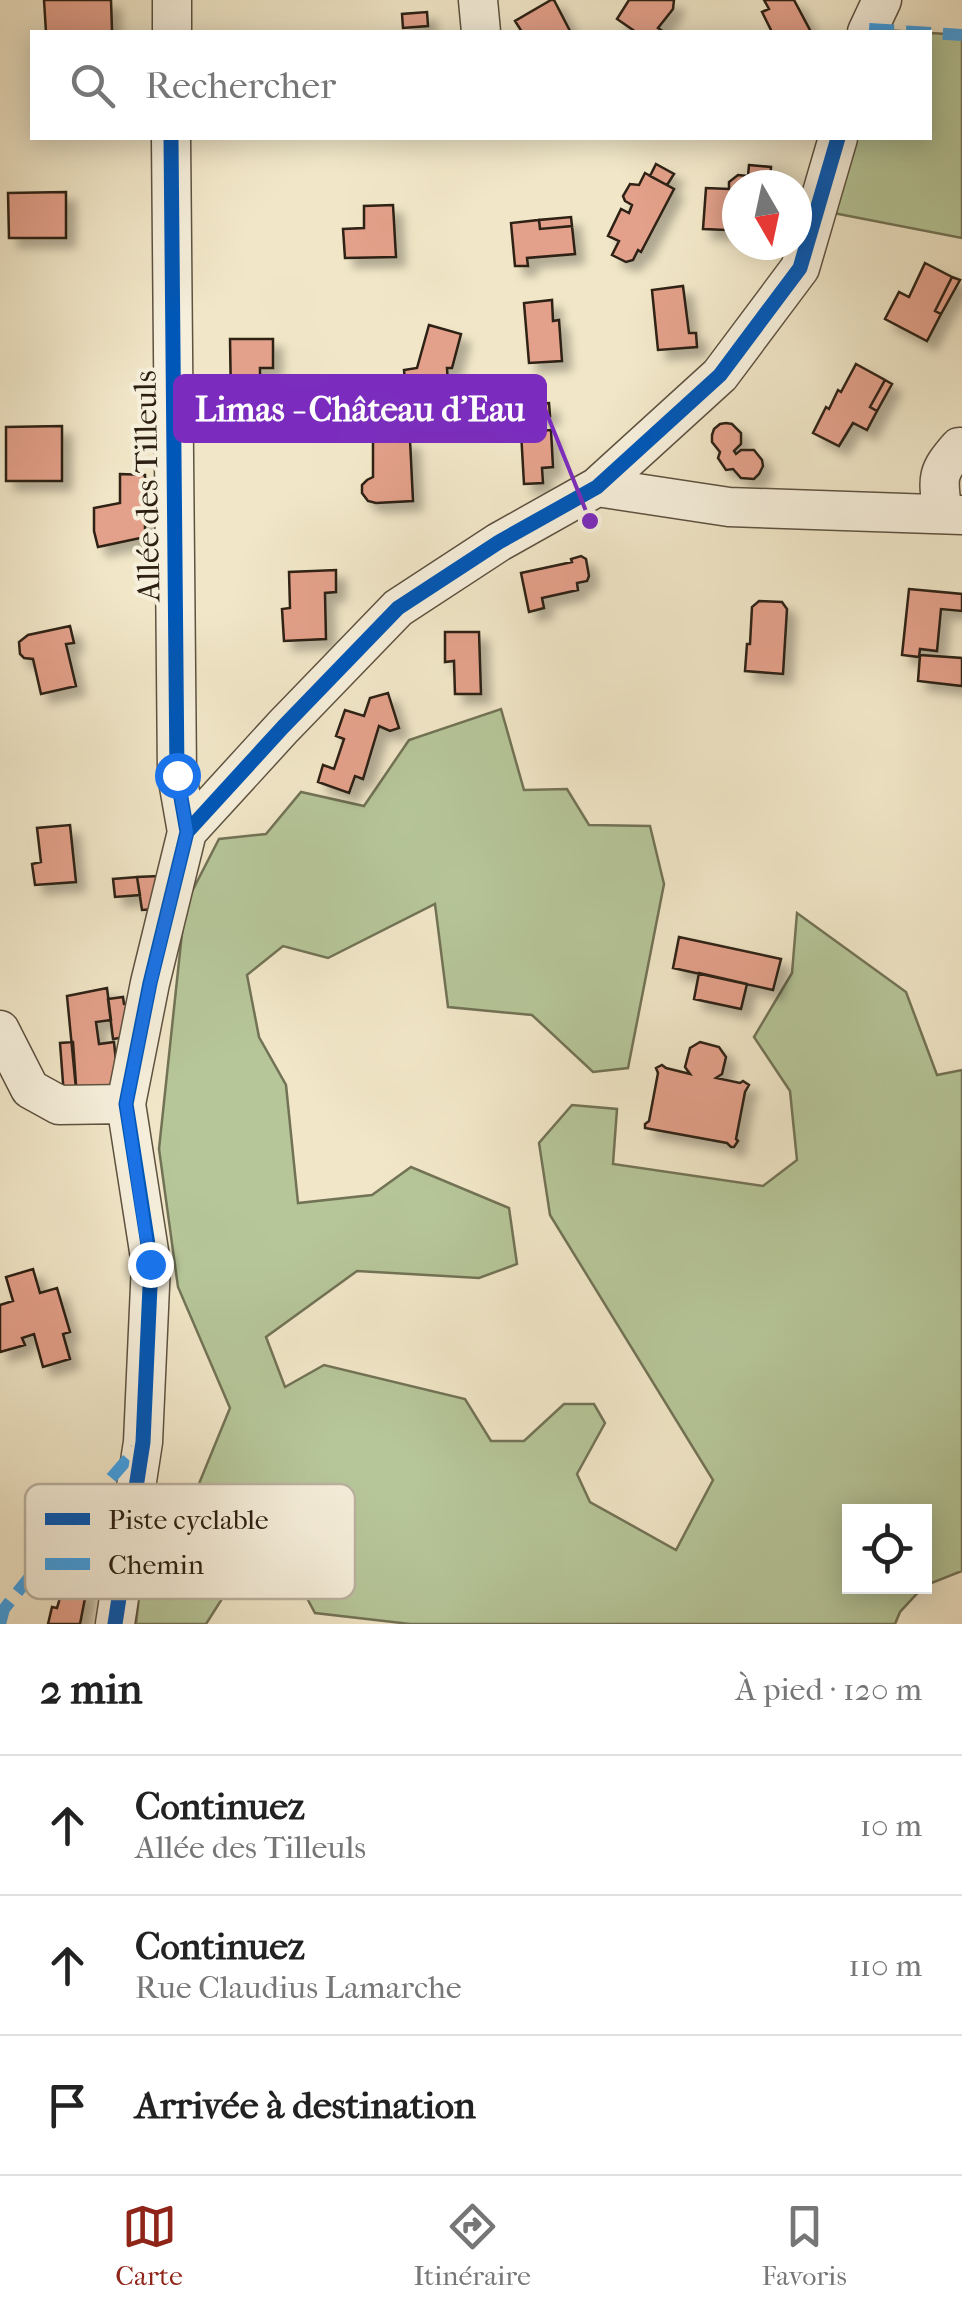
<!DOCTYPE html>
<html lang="fr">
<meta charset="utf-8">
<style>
:root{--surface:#fff;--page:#f6f6f6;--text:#222;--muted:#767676;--line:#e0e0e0;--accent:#8f2418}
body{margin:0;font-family:"IM FELL French Canon",serif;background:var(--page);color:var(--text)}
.controls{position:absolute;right:30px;bottom:30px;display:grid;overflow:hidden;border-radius:0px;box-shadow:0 5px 25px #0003}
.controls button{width:90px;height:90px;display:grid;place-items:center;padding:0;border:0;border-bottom:2px solid var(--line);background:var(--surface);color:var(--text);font:50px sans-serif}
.compass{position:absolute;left:722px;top:170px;width:90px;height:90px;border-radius:50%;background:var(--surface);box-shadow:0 5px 25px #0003;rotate:171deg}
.stop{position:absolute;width:30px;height:30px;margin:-22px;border:8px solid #1a73e8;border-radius:50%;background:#fff}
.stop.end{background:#1a73e8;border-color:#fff;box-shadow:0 2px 10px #0008}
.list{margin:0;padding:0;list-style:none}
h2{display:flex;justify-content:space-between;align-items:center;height:130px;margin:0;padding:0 40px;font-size:42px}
h2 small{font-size:32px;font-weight:400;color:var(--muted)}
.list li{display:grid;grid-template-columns:65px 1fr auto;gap:30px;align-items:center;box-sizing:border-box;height:140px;padding:0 40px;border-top:2px solid var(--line)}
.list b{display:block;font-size:38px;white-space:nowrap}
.list p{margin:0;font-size:32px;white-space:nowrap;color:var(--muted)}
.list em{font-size:32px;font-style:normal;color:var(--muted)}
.icon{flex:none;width:55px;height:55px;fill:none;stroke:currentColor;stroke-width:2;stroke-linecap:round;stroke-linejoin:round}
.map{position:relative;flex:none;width:962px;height:1624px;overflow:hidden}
.search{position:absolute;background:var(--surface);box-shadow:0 5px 25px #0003;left:30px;right:30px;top:30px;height:110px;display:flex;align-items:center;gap:25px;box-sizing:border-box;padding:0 35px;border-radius:0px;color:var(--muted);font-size:38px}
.sheet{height:550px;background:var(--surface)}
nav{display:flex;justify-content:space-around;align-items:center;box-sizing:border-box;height:140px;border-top:2px solid var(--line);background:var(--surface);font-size:28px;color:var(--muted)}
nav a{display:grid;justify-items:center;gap:5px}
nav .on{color:var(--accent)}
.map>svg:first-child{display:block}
.green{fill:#b6c699;stroke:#727356;stroke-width:2.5}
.building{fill:#e3a08a;stroke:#2d2013;stroke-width:2.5;filter:url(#shadow)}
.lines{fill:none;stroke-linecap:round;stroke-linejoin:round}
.minor-casing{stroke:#5e5240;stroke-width:41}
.minor{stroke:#f6efdb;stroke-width:38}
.quiet{stroke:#3ea2ea;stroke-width:12;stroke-dasharray:25 12;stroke-linecap:butt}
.cycleway-casing{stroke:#f6efdb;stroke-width:21}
.cycleway{stroke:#0057b8;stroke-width:15}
.route{stroke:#1a73e8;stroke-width:12}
.labels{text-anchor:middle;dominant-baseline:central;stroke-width:8;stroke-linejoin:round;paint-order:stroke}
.street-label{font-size:32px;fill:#2d2013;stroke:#f6efdb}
.key{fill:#f6efdb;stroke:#bab19f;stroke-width:2.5}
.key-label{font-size:28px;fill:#2d2013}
.leader{fill:none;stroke:#7b2cbf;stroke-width:4}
.callout-dot{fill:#7b2cbf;stroke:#f6efdb;stroke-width:4}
.callout{fill:#7b2cbf;stroke:#7b2cbf;stroke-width:4}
.callout-label{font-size:35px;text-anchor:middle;font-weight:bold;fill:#fff}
</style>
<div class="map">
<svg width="962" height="1624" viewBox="0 0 962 1624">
<defs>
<filter id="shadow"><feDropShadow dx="9" dy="9" stdDeviation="5" flood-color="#0004"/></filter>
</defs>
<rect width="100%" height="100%" fill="#f1e7c8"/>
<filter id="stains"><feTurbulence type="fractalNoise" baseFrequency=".002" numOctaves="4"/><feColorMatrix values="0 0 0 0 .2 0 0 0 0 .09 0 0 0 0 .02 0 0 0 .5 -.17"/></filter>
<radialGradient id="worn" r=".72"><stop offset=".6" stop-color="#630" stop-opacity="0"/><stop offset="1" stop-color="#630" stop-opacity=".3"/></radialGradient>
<!-- green -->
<path class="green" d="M869,29L962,35V238L818,210L838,138H930V32H867Z
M501,709L524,790L567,789L589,825L650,826L664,884L628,1068L593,1072L532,1015L448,1007L435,904L328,958L283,946L247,975L259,1037L286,1085L298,1203L372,1195L411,1167L509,1208L517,1264L479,1278L357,1271L266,1337L285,1387L324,1365L465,1399L491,1441H524L564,1404H594L605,1423L577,1474L590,1502L676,1550L713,1480L550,1215L539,1143L572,1105L617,1109L613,1164L763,1186L797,1160L790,1091L754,1037L792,973L797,913L906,992L937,1075L962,1070V1571L924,1586V1512H850V1586H924L900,1612L895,1624H410L315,1613L285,1557L234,1580L206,1624H136L141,1578L164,1569L230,1408L178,1287L159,1149L185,905L219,839L266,834L301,792L364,806L409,740Z"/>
<!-- building -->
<path class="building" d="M44,0H111L112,31L46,32Z
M551,0H554L570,31L522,32L515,21Z
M629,0H674L673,9L658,28L664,32H636L617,19Z
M764,0H794L811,32H772L762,12L769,9Z
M427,12L428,26L403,28L402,14Z
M656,164L674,174L667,185L650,176Z
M749,165L771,167L770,185H737V219L727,218V230L703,229L706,188L729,189V182L738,175L748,176Z
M645,173L674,189L641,252L638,250L633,260L626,262L612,255L619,241L608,236L621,209L629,213L632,205L625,201L623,196L630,184L639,185Z
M66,192V238H9L8,193Z
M393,205L396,257L345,258L343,229L364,228V206Z
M571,217L572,226L540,229L539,220Z
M539,220L540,229L572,226L575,254L527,258L528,266H515L511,223Z
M925,263L952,277L935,311L941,314L927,341L885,319L899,292L909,297Z
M952,277L960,280L941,314L935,311Z
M683,286L689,333H696L697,347L658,350L652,290Z
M552,300L553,321L559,320L562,361L529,363L524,303Z
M429,325L461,334L452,368H447L449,400L407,401L404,370L417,368Z
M230,339H273V368H260V399H231Z
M856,364L885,380L870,407L877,411L867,430L853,423L839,446L813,433L826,407L829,409L838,390L841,392Z
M885,380L892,384L877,411L870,407Z
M549,403L550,416L506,419L505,405Z
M726,423L732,424L741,433V444L734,451L736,454L741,450H754L762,460L763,466L759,474L754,479L741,478L733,469L726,470L718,458L720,452L712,442V435L714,429L720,424Z
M62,426V481H6V427Z
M551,430L553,467L542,468L543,483L524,484L521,432Z
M410,440L413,501L376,503L368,501L362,493V485L367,480L373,477V441Z
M120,474L145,475V537L98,547L94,531V508L120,503Z
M581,556L586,559L589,576L587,581L577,583L578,590L542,598L544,608L529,612L521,573L572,562L571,559Z
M336,570V592L325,593L326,639L284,641L282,609L290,608L289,572Z
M909,589L962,594V611L941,609L937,651L920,649L919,657L902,655Z
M759,601L782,602L787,609L783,674L745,671L747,644H750L752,607Z
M70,626L74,643L66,644L76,686L41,694L33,659L24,658L20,654L19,642L28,635Z
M445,632H479L481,694H455L454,661L445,662Z
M920,655L962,658V686L918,681Z
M388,693L399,728L390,731L379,726L363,779L355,776L349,793L318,782L323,765L334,769L344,739L336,736L345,710L364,716L370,698Z
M70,825L76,882L35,885L32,864L41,862L37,828Z
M159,876L155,909L142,910L137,877Z
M137,877L140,895L115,897L113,879Z
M679,937L781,959L773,990L673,968Z
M699,973L747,984L741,1009L694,999Z
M107,988L111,1020L96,1022L99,1044L114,1042L119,1091L77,1099L67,996Z
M123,997L124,1004L143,1002L138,1035L113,1039L108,999Z
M73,1042L77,1099L64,1096L60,1043Z
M700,1042L719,1047L726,1057L722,1074L716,1078L740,1083L743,1081L749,1085L745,1092L736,1139L738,1141L734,1147H731L727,1143L645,1128V1124L649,1121L658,1073L656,1068L662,1065L666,1068L690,1074L685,1067L690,1048Z
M33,1269L40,1293L57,1288L70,1332L63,1334L70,1359L43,1367L34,1334L22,1338L25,1345L0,1352V1305L13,1301L6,1277Z
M64,1584L87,1588L80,1624H48L52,1607L57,1608Z"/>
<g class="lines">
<defs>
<path id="minor" d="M478,0L481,32
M172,32V0
M867,32L882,0
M171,138L177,775L187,832
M597,487L729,507L962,515
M943,514C938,479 935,474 959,447H962
M0,1030L30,1089L59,1105L126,1104
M115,1624L143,1442L151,1264L126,1104L150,983L187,832L283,727L398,608L499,542L597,487L720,375L800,268L838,138"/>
</defs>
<!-- minor casing -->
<use href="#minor" class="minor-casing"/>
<!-- minor -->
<use href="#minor" class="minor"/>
<!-- quiet -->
<path class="quiet" d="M869,29L962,35
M0,1624L4,1609L86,1507L139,1446"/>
<defs>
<path id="cycleway" d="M171,138L177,775L187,832
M115,1624L143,1442L151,1264L126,1104L150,983L187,832L283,727L398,608L499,542L597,487L720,375L800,268L838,138"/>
</defs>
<!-- cycleway casing -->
<use href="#cycleway" class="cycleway-casing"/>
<!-- cycleway -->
<use href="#cycleway" class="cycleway"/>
</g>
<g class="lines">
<!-- route -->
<path class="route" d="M150,1264L126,1104L150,984L187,832L177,775"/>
</g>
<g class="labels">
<!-- street labels -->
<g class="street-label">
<text transform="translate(147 486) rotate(-91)">Allée des Tilleuls</text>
</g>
</g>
<!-- legend -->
<rect x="25" y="1484" width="330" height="115" rx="15" class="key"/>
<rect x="45" y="1513" width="45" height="12" fill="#0057b8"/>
<rect x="45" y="1558" width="45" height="12" fill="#3ea2ea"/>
<g class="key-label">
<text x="108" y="1529">Piste cyclable</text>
<text x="108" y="1574">Chemin</text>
</g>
<!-- callouts -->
<path class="leader" d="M590 521L545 409"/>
<circle class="callout-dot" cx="590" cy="521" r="10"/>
<rect class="callout" x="175" y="376" width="370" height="65" rx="10"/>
<g class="callout-label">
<text x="360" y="421">Limas - Château d'Eau</text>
</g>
<rect width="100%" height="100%" filter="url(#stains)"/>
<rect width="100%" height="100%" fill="url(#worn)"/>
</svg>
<div class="controls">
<button><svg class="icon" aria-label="locate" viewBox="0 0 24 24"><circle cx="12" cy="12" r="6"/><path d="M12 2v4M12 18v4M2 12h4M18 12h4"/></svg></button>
</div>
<svg class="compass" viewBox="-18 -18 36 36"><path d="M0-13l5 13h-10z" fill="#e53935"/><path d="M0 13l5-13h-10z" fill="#767676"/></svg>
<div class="stop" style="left:177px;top:775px"></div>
<div class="stop end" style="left:150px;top:1264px"></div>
<div class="search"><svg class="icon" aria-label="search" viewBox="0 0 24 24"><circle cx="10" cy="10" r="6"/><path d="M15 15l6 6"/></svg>Rechercher</div>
</div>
<section class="sheet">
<h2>2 min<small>À pied · 120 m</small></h2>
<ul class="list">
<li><svg class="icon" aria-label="ahead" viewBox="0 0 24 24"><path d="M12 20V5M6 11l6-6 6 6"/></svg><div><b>Continuez</b><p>Allée des Tilleuls</p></div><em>10 m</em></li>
<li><svg class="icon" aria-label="ahead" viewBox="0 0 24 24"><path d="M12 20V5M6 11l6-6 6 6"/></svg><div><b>Continuez</b><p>Rue Claudius Lamarche</p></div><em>110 m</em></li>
<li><svg class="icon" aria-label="arrive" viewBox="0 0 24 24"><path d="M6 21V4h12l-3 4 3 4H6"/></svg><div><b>Arrivée à destination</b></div></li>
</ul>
</section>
<nav>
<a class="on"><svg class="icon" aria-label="map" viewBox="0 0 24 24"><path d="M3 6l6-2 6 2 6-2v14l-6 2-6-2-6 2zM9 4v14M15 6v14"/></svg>Carte</a>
<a><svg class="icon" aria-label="directions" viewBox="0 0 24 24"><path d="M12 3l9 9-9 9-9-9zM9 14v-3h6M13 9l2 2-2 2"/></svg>Itinéraire</a>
<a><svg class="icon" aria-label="saved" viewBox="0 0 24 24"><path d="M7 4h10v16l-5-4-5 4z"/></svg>Favoris</a>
</nav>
